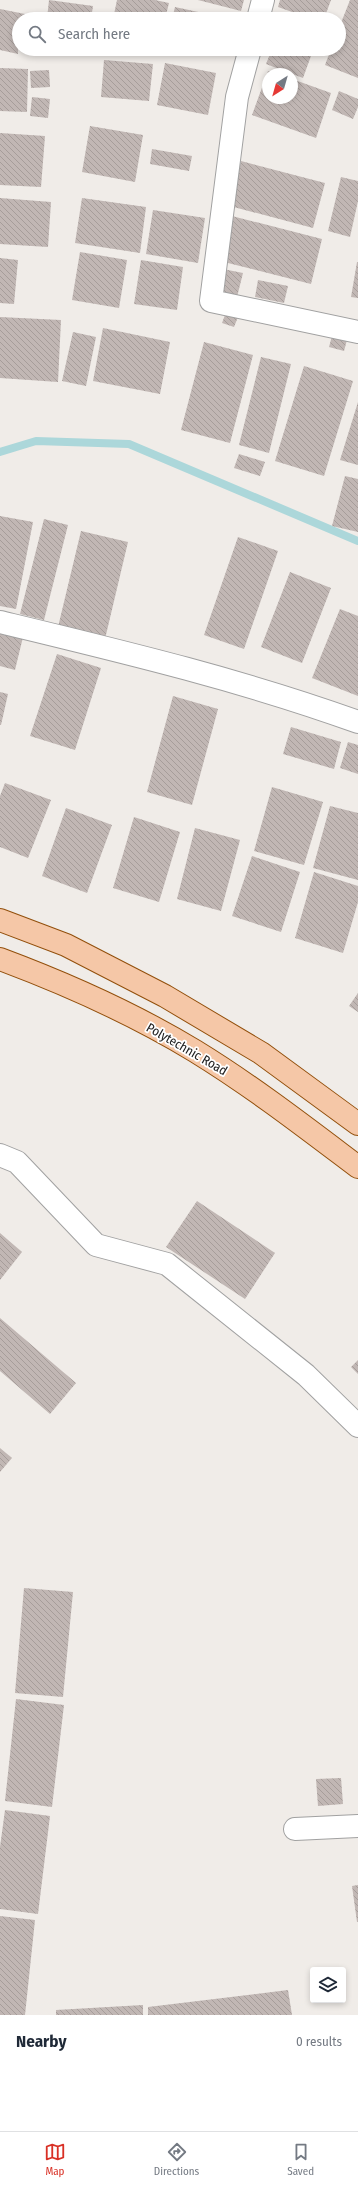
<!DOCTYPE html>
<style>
:root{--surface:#fff;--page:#f2f2f3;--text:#1f2937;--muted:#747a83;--line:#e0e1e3;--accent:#d93025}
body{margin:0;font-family:"Fira Sans Condensed",sans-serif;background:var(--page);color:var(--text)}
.controls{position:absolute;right:12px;bottom:12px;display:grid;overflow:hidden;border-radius:4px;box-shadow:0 2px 6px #0003}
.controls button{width:36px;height:36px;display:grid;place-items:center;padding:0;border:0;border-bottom:1px solid var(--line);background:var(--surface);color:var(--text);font:20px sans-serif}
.compass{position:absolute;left:262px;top:68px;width:36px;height:36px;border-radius:50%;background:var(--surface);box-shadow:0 2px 6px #0003;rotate:217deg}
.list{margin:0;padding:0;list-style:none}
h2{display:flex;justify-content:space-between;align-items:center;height:52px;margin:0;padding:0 16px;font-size:17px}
h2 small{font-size:13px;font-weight:400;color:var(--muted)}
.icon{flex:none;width:22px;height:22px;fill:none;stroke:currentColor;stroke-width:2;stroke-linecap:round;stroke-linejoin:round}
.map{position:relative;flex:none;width:358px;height:2015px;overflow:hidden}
.search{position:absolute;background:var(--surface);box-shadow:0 2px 6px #0003;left:12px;right:12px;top:12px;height:44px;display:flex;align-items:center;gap:10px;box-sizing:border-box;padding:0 14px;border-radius:22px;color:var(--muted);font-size:15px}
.sheet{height:116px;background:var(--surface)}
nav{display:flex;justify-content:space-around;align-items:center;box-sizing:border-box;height:56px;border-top:1px solid var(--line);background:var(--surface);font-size:11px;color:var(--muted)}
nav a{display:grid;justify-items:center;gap:2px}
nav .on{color:var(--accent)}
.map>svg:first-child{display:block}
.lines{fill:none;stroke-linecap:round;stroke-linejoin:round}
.stream{stroke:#acd7da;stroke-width:8}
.building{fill:url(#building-back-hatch)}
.minor-casing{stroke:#a1a1a1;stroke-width:24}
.major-casing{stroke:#924f0b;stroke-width:24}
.minor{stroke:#fff;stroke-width:22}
.major{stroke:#f5c7a7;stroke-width:22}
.labels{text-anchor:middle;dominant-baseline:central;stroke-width:3.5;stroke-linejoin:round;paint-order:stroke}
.street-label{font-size:13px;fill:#202020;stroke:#fff}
</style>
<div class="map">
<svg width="358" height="2015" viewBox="0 0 358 2015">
<defs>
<pattern id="building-back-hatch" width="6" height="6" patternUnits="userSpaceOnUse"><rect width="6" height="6" fill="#c1b7b4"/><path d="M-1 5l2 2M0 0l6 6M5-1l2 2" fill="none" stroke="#a69d9a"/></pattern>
</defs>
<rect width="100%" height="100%" fill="#f0ece8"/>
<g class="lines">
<!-- stream -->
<path class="stream" d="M0,452L36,441L129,444L358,541"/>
</g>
<!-- building -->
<path class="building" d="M49,0L93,6L91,19H47Z
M117,0H155L169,3L165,19H113Z
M198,0H244L241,11Z
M280,0H331L324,19H312L278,7Z
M350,0H358V78L325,65L331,49H339V28Z
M175,7L226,18L225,19H172Z
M0,9L25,14V19H19L18,54L0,50Z
M272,49H291L311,56L303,78L266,64Z
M104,60L153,64L149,101L101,97Z
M165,63L216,73L208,115L157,105Z
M0,68L28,69L27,112L0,111Z
M49,70L50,87L31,88L30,71Z
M268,71L277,74H268V98H292V79L331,93L316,138L252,115Z
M339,91L358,99V107L353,119L332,110Z
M32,97L50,99L48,118L30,116Z
M90,126L143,135L135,182L82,172Z
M0,133L45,136L41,187L0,185Z
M152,149L192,156L189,171L150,164Z
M241,161L325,183L313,228L230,206Z
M341,177L358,181V201L350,237L328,231Z
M0,198L51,202L48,247L0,244Z
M82,198L146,207L140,253L75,243Z
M153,210L205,218L198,263L146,254Z
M232,216L322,239L311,284L220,261Z
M80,252L127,260L119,308L72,300Z
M0,258L18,260L14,304L0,303Z
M141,260L183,267L177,310L134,304Z
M357,262H358V298L351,297Z
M223,269L243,273L237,297L218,292Z
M258,280L288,286L284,303L255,297Z
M228,307L240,312L234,327L222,323Z
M0,317L61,320L58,382L0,378Z
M103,328L170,342L160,394L93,381Z
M73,332L96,337L86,386L62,381Z
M332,336L347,340L344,351L329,347Z
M204,342L253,355L230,443L181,430Z
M261,357L291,364L269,453L239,445Z
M304,366L353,381L324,476L275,461Z
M358,402V465L340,460Z
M239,454L265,462L260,476L234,468Z
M345,476L358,479V532L332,526Z
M0,516L33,522L16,609L0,606Z
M44,519L68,525L44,620L20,614Z
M81,531L128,542L105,639L58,627Z
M238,537L278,551L244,649L204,635Z
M290,572L331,588L302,663L261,647Z
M340,609L358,616V696L312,678Z
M0,626L24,633L15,670L0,666Z
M57,654L101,668L75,750L30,736Z
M0,692L8,694L1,725H0Z
M173,696L218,709L192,805L147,792Z
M291,727L341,742L334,769L283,754Z
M348,742L358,745V774L340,768Z
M5,783L51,800L28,858L0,847V796Z
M272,787L323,802L304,865L254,851Z
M330,806L358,813V880L313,868Z
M66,808L112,825L87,893L42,876Z
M134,817L180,832L159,902L113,888Z
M195,828L240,840L221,911L177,899Z
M252,856L300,872L281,932L232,916Z
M314,872L358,886V902L343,953L295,938Z
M358,993V1012L349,1006Z
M197,1201L275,1253L245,1299L166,1247Z
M0,1233L22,1252L0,1280Z
M0,1318L76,1383L50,1414L0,1371Z
M358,1360V1374L351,1367Z
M0,1448L12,1458L0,1472Z
M24,1588L73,1592L63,1697L15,1693Z
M16,1699L64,1705L52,1807L5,1801Z
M341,1778L343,1804L318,1806L316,1779Z
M5,1810L50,1816L38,1914L0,1909V1847Z
M358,1885V1922H357L352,1886Z
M0,1916L35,1920L25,2015H0Z
M288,1990L292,2015H148V2007Z
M143,2005V2015H56V2010Z"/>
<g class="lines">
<defs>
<path id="minor" d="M258,19L263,0
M250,49L237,97L211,301L358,332
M0,622C120,651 242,680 358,722
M0,1155L17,1162L96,1245L167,1264L306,1375L358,1426
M295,1829L358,1826"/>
<path id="major" d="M0,920L66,945L165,996L261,1053L358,1124
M0,959C67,984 134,1014 195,1051C252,1086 305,1127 358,1167"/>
</defs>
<!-- minor casing -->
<use href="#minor" class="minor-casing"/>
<!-- major casing -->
<use href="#major" class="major-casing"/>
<!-- minor -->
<use href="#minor" class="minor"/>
<!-- major -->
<use href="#major" class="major"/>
</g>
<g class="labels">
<!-- street labels -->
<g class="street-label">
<text transform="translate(187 1049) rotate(30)">Polytechnic Road</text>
</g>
</g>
</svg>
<div class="controls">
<button><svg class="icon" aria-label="layers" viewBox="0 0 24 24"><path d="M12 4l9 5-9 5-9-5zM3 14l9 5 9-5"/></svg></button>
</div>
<svg class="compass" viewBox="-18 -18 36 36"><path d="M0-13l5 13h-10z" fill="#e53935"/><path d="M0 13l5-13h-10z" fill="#747a83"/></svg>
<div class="search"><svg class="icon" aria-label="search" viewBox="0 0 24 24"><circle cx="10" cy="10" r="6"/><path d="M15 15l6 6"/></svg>Search here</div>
</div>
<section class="sheet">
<h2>Nearby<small>0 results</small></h2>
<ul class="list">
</ul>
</section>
<nav>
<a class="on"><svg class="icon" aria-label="map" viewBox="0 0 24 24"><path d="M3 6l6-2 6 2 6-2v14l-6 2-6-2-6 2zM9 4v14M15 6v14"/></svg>Map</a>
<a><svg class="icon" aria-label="directions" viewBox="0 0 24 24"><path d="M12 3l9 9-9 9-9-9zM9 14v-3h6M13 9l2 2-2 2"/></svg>Directions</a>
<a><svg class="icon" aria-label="saved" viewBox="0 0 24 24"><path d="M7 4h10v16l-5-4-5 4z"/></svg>Saved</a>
</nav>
